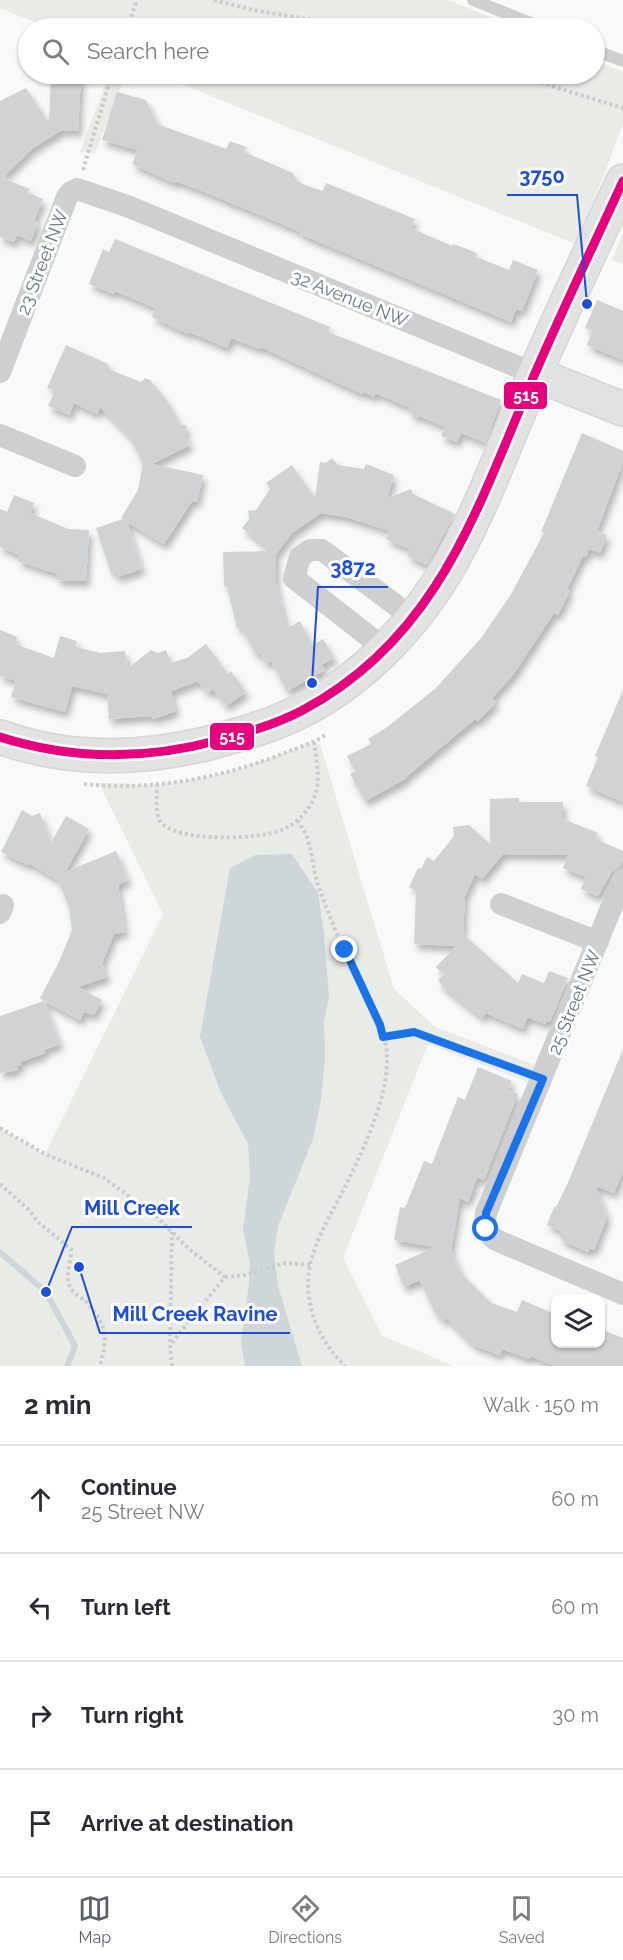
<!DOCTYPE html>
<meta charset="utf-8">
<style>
:root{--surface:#fff;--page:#f2f2f3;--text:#2b2b33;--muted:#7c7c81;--line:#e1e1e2;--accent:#5c6169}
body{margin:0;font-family:Raleway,sans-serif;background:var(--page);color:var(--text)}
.controls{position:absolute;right:18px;bottom:18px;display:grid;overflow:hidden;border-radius:12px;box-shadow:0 2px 4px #0004}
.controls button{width:54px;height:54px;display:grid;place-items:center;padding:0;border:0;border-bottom:2px solid var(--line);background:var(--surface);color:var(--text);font:30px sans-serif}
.stop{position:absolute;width:18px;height:18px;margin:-14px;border:4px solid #1a73e8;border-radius:50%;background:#fff}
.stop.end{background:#1a73e8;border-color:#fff;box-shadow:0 2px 6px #0008}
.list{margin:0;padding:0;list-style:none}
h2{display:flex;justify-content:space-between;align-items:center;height:78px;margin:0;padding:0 24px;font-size:26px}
h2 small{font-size:20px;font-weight:400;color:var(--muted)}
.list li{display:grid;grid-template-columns:39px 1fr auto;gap:18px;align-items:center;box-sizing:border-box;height:108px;padding:0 24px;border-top:2px solid var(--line)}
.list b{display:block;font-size:22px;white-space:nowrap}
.list p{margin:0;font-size:20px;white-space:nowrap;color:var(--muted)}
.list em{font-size:20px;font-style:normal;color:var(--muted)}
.icon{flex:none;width:33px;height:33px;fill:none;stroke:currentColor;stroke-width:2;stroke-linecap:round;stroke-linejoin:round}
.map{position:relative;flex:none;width:623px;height:1366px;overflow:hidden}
.search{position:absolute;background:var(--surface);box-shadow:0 2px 4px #0004;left:18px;right:18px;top:18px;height:66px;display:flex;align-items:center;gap:15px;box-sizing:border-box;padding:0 21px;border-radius:33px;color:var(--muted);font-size:22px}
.sheet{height:510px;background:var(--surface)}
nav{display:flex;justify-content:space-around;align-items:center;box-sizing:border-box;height:84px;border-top:2px solid var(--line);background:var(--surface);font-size:16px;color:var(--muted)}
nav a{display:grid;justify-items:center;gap:3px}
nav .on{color:var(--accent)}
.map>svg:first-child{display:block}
.green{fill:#e8ebe6}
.water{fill:#ced6d9}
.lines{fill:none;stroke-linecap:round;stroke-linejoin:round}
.stream{stroke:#ced6d9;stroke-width:6}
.building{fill:#d0d2d3;filter:url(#shadow)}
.secondary-casing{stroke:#d5d6d7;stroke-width:36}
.path{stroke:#cbcccd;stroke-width:4;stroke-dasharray:3 3;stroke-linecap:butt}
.lane{stroke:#cecfd0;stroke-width:12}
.street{stroke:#cecfd0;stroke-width:22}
.secondary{stroke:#e1e2e2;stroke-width:33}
.bus-1-casing{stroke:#fff;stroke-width:14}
.bus-1{stroke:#e5007d;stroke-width:9}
.route{stroke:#1a73e8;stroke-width:8}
.labels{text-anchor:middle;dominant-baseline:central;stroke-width:6;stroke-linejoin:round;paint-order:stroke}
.street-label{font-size:18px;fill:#657683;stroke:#fff}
.leader{fill:none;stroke:#1d4ed8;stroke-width:2}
.callout-dot{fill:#1d4ed8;stroke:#fff;stroke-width:2}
.callout-label{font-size:20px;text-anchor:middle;font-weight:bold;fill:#1d4ed8;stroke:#fff;stroke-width:6;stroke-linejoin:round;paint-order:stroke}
.line-badge{stroke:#fff;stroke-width:2}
.badge-label{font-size:16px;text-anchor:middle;font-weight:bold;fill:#fff}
</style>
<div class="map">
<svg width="623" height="1366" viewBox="0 0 623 1366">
<defs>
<filter id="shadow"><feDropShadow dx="3.5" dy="6" stdDeviation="3" flood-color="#0004"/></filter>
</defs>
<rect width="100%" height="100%" fill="#f9f9f9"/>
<!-- green -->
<path class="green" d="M0,0H448L518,28H49L0,8Z
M595,60L623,72V123L578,245L157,74H594Z
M109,74H126L95,153L80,152Z
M623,233V264L612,260Z
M309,743L320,744L394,989L435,1027L535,1065L528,1082L428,1044L343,1258L382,1336L454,1366H0V1128L45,1154L163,914L99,783C118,783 139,786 159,784C213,779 259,764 309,743Z"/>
<!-- water -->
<path class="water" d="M292,854L318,893L324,933L329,997L324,1022L325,1058L321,1100L313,1139L278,1226L274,1253L278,1286L302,1366H245L241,1343L249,1283L250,1264L243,1230L250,1177L248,1144L221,1093L200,1037L230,868L255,855Z"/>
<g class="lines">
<!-- stream -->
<path class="stream" d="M0,1252L46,1292L75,1346L67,1366"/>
</g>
<!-- building -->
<path class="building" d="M51,74L81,75L78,131L62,130L33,148L2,178L30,189L28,193L43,199L34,221L38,222L31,241L17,235L14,242L0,237V101L26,88L49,123Z
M117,92L146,100L157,124L226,149L230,141L246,147L244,152L293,173L297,181L305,185L323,191L326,183L415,219L411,228L452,246L453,244L475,252L477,254L476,257L509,270L513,260L538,270L522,311L516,309L511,322L300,234L301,232L205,192L175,181L174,183L132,164L138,150L102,140Z
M115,239L330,327L328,332L501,400L486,443L461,433L457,442L441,436L445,427L419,416L414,418L409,407L375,393L374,397L363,392L362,394L261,347L260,349L231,338L227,348L189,332L188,334L152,317L155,308L115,291L114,294L89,284L103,249L109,252Z
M597,300L623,311V360L587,345L592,331L585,328Z
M66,345L108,364L110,370L141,382L145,378L150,380L166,399L180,424L187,426L185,434L190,445L152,464L203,475L197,502L192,501L164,544L127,522L142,569L117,577L116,572L111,573L96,528L123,519L121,518L138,490L143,463L129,436L100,407L97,414L74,403L69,415L48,406L55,391L47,388Z
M582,433L623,451V462L597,531L607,535L600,553L589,549L586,557L583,556L567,589L570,590L558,615L554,613L513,675L492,698L496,702L478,721L475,719L406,777L407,778L365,801L350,774L355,771L347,756L371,744L368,739L386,728L436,688L481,638L510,596L544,533L541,532Z
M332,458L338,465L364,469L366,464L394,475L387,498L411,489L413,494L455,514L427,565L407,556L410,549L386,539L390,531L346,517L321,513L292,533L276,554V583L287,628L300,621L312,645L323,639L334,658L321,665L325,670L287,691L271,661L265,664L260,653L256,655L241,627L237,628L227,586H224L223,552L272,551L242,528L249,519L248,511L256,510L270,489L266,483L292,465L315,498L320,462L326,463Z
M14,495L34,503L30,513L68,529L89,530L86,581L57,580L58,574L18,561L20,555L0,547V509L7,512Z
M0,630L17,637L15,644L54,658L60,636L77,641L76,647L100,653L125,651L128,668L151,650L157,653L166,650L171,663L187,658L206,644L228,674L231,671L246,692L226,706L213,689L208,693L198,681L171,691L176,711L153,719L152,716L109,719L107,694L72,686L65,712L11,697L16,681L2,676L0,679Z
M623,690V802L586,786L598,757L595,756Z
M519,798V802H563V819L598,833L595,839L623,851V859L620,866L611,873L598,896L581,889L586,877L563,868L568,855L503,854L482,879L475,874L465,896L463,934L518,983L522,974L544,983L549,971L568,978L550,1022L546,1021L545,1024L527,1017L523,1029L486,1013L482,1018L442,986L438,980L444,975L436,967L456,946L414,944L416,891L409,887L418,868L421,869L427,857L434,861L454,836L453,827L469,825L490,844V799Z
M22,810L32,816L40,813L51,843L66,816L89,829L65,872L116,851L128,880L118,885L125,932L114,934L102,963L107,977L78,987L102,1000L94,1015L84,1012L80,1020L44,1001L60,1044L44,1050L45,1053L20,1062L21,1066H17L18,1070L0,1073V1016L44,1001L40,998L59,962L72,930L69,907L58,880L29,863L28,865L1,852Z
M623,1049V1171L614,1193L596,1186L607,1217L594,1250L589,1248L588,1252L563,1241V1239L559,1237L561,1231L547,1225L554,1207H556L567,1185Z
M478,1067L512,1081L508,1090L518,1094L484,1180L477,1177L468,1202L460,1198L451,1250L461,1273L491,1303L517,1312L522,1300L555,1314V1344H600V1329L623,1338V1366H555L531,1356L530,1359L502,1349L500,1355L473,1345L446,1318L443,1321L434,1311L420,1280L404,1287L395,1265L435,1247L394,1240L400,1207L405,1208L424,1161L432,1164L458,1097L465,1100Z"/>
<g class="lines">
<defs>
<path id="secondary" d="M535,374L623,409
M0,737C66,761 137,760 205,744C239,735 272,726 303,710C367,677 420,619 454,557C483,504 504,447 527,392C557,321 591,251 623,181"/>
</defs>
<!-- secondary casing -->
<use href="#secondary" class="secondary-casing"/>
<!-- path -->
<path class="path" d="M214,0L253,10L360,28
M127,28L137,0
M512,74L623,108
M83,170L112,74
M84,784C153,791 223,778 287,752C300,747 314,743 325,735
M157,784C157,795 155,811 160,821C174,843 262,840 284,829C297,823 307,812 313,800C322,783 316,760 314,741
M298,820C301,827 306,833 308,840C313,855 313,870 318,885C326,907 335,930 345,952C359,983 386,1023 387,1057C388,1101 361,1154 342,1193C332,1212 321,1231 314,1251C299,1293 314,1336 345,1366
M383,1037L414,1032L522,1071
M0,1128L45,1154L104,1178L156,1216L189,1249L225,1277L170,1345
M0,1184L29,1210L38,1222L71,1249C72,1262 63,1277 72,1290C76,1296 85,1299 89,1305C108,1327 107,1340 100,1366
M225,1277L246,1275L285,1263L311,1265
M172,1366L170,1345L172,1232"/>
<!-- lane -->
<path class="lane" d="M473,0L543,28
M594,50L623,61"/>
<!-- street -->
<path class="street" d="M0,372L67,197L71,192L77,189L127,206L535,374
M0,435L75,466
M385,649L294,578L300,557L310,550H322L413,618
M623,879L486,1213C484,1225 486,1233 496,1240L623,1294
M501,904L598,942
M0,913L3,905"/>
<!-- secondary -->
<use href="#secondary" class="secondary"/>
<defs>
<path id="bus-1" d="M0,737C72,760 146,760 219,740C248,732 277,724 303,710C433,641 474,518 527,392C557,321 591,251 623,181"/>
</defs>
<!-- bus-1 casing -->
<use href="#bus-1" class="bus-1-casing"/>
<!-- bus-1 -->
<use href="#bus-1" class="bus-1"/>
</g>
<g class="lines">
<!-- route -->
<path class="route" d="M345,950L380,1025L383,1037L414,1032L543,1079L486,1213V1229"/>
</g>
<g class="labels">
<!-- street labels -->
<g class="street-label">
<text transform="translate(42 262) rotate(-69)">23 Street NW</text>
<text transform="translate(350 298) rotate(22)">32 Avenue NW</text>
<text transform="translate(574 1002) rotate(-68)">25 Street NW</text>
</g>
</g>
<!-- callouts -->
<path class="leader" d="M587 304L577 195H507M312 683L318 587H388M46 1292L72 1227H192M79 1267L100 1333H290"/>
<g class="callout-dot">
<circle cx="587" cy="304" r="6"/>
<circle cx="312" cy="683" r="6"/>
<circle cx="46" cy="1292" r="6"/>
<circle cx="79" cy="1267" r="6"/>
</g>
<g class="callout-label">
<text x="542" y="183">3750</text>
<text x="353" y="575">3872</text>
<text x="132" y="1215">Mill Creek</text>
<text x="195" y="1321">Mill Creek Ravine</text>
</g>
<g class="line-badge">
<rect x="503" y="381" width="45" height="29" rx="6" fill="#e5007d"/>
<rect x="209" y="722" width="46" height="29" rx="6" fill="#e5007d"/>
</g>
<g class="badge-label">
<text x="526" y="401">515</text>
<text x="232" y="742">515</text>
</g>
</svg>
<div class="controls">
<button><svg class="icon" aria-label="layers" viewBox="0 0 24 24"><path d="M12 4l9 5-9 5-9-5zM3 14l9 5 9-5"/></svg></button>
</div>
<div class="stop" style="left:486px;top:1229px"></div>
<div class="stop end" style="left:345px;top:950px"></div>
<div class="search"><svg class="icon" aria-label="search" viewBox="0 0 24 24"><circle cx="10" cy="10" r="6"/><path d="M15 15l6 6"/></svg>Search here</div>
</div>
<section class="sheet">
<h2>2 min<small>Walk · 150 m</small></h2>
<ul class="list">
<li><svg class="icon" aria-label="ahead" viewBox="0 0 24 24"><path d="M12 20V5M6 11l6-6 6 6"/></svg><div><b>Continue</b><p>25 Street NW</p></div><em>60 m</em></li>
<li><svg class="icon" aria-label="left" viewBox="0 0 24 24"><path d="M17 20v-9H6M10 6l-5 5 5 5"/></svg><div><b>Turn left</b></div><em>60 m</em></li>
<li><svg class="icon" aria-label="right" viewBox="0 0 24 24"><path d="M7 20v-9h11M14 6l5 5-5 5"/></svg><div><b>Turn right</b></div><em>30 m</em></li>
<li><svg class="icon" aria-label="arrive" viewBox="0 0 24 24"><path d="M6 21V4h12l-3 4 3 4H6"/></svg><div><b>Arrive at destination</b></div></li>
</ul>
</section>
<nav>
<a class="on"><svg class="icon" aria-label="map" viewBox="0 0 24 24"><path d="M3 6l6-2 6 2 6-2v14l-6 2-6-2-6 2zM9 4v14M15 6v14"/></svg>Map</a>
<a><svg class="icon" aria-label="directions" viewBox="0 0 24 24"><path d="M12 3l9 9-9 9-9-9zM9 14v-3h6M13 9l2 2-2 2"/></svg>Directions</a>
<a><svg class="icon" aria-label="saved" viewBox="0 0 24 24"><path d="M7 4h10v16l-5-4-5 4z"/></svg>Saved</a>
</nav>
